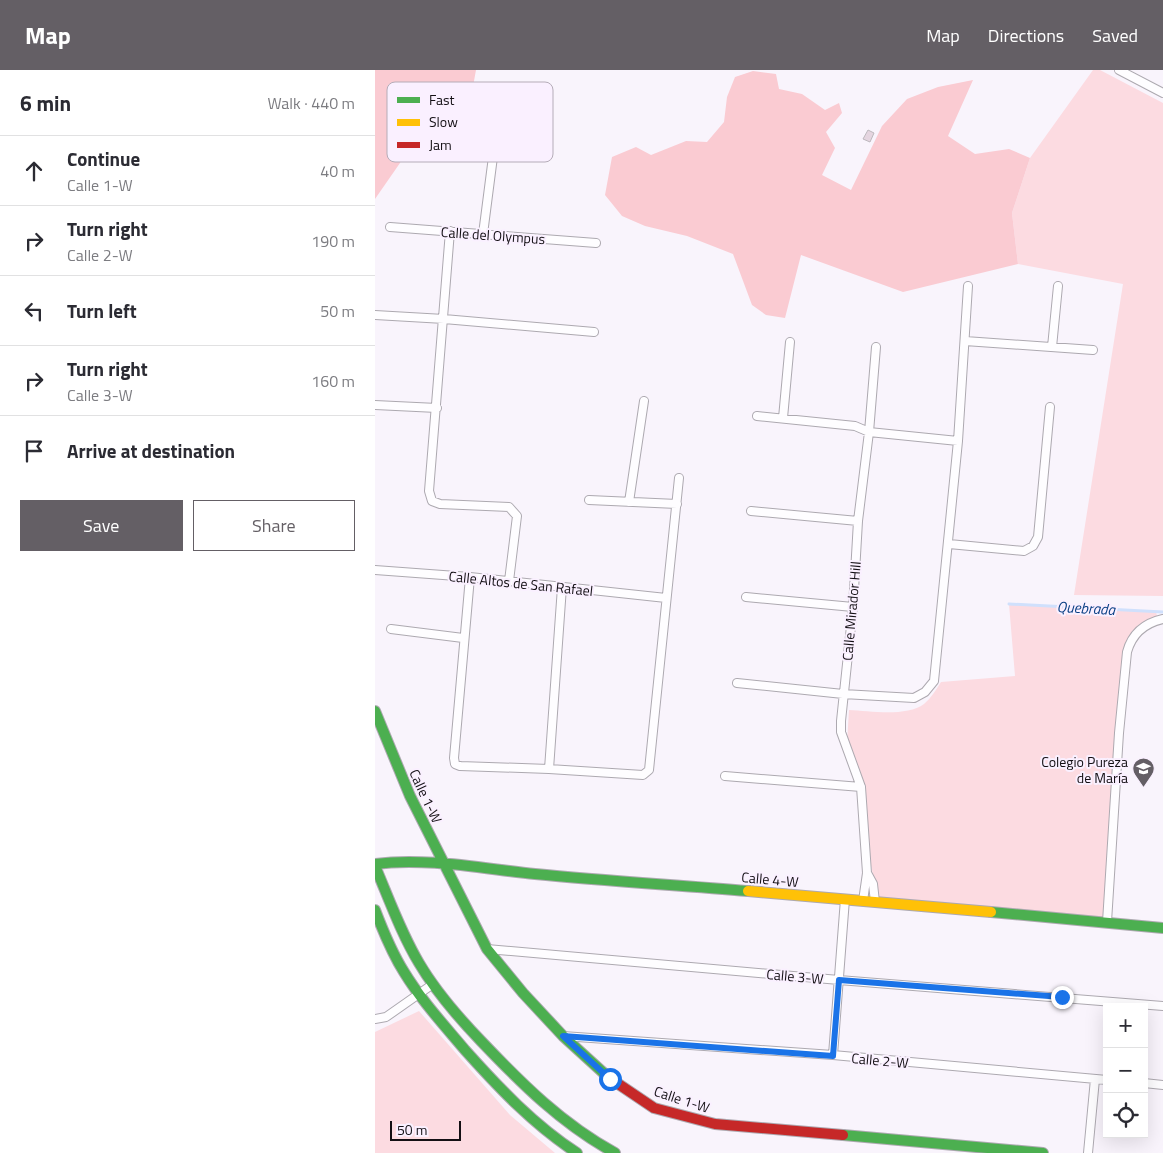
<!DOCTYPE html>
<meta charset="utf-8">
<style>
:root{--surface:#fff;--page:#f7f7f7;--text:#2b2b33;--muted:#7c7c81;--line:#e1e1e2;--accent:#645f65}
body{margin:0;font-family:"Titillium Web",sans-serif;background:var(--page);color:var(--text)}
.controls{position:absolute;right:15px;bottom:15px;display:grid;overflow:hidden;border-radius:0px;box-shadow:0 5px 20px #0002}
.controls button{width:45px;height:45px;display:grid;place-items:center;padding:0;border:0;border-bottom:1px solid var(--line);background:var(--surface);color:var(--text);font:25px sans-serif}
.scale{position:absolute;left:15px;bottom:12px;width:71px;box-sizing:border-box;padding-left:5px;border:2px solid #130f14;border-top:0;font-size:14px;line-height:18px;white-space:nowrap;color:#130f14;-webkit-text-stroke:4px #faf0ff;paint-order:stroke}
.stop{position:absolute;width:15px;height:15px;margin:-11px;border:4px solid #1a73e8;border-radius:50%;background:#fff}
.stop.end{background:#1a73e8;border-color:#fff;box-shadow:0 1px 5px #0008}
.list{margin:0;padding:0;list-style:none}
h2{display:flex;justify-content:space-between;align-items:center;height:65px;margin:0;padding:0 20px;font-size:21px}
h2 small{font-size:16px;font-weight:400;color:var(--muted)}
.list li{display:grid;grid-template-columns:32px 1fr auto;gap:15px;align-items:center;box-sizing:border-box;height:70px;padding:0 20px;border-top:1px solid var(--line)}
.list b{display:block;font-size:19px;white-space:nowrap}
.list p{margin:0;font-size:16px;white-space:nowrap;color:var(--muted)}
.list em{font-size:16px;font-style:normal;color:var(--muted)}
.actions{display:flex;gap:10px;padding:15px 20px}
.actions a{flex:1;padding:11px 0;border:1px solid var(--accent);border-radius:0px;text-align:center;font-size:18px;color:var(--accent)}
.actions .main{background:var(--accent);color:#fff}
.icon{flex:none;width:28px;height:28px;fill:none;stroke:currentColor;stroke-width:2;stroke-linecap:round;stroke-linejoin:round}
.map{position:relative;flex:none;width:788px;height:1083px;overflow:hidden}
header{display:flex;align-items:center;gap:30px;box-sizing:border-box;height:70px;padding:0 25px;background:var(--accent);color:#fff}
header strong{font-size:24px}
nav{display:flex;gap:28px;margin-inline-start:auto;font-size:18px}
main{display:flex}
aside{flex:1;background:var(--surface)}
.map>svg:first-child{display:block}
.green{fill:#fcdbe1}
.forest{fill:#facbd2}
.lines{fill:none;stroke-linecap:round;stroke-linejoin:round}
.stream{stroke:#d0e0fc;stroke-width:3}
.building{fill:#e5d5e0;stroke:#bdb8bd}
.street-casing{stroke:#ada9b0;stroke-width:10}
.fast-casing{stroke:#ada9b0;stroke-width:12}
.slow-casing{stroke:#ada9b0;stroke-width:12}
.jam-casing{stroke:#ada9b0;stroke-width:12}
.street{stroke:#fefdff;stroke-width:8}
.fast{stroke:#4caf50;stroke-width:10}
.slow{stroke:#ffc107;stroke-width:10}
.jam{stroke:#c62828;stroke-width:10}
.route{stroke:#1a73e8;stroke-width:6}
.labels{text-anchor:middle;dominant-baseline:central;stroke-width:4;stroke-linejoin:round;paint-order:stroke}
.street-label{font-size:14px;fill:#130f14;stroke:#faf0ff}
.poi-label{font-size:14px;fill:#130f14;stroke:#faf0ff;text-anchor:end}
.water-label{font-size:15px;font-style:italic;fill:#093f84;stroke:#faf0ff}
.key{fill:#faf0ff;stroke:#b5acb8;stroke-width:1}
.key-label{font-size:14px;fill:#130f14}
</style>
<header>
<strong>Map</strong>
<nav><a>Map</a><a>Directions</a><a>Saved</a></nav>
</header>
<main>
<aside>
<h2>6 min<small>Walk · 440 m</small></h2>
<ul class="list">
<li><svg class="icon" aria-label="ahead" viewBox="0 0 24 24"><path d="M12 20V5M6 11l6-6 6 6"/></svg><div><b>Continue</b><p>Calle 1-W</p></div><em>40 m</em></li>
<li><svg class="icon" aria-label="right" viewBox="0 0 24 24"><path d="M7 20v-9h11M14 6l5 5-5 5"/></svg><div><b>Turn right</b><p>Calle 2-W</p></div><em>190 m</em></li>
<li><svg class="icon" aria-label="left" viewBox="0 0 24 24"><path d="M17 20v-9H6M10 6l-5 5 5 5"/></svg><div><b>Turn left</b></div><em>50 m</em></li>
<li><svg class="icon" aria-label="right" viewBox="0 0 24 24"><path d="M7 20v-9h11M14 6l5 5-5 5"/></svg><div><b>Turn right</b><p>Calle 3-W</p></div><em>160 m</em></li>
<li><svg class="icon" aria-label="arrive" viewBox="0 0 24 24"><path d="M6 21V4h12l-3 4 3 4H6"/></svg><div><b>Arrive at destination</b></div></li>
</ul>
<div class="actions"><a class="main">Save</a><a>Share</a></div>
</aside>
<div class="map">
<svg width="788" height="1083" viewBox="0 0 788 1083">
<rect width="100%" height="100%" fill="#f9f4fc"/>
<!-- green -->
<path class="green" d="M718,0H725L788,33V526L699,525L748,214L643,194L637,143L655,88Z
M634,534L781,542L783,550L755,572L732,852L504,832L495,791L488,717L472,673L474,640C495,641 532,647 549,634C556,628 561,620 566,612L640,606Z
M44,941L135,1045L180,1083H0V962Z"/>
<!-- forest -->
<path class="forest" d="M0,0H101L97,22L71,43L57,81L44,84L30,80L25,93L0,129Z
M378,1L401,4L404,19L427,24L450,40L464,33L467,43L451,62L460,78L447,105L476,120L507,56L532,29L563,17L598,10L573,66L600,84L634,79L655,88L637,143L643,194L528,222L426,185L410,248L391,245L377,235L358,184L312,166L270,156L247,146L230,125L237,87L261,77L276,85L311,71L332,72L349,52L352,27L360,7Z"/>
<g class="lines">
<!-- stream -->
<path class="stream" d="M634,534L788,542"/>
</g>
<!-- building -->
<path class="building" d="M493,60L499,63L495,72L488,69Z"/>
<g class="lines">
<defs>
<path id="street" d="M744,0L788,23
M15,157L221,173
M75,161L54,421L57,431L65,434L134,437L142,446L134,511
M108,164L119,79
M0,245L69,249L219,262
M590,271L718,280
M677,277L683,216
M0,335L62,338
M382,346L480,356L494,362L583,371
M408,348L415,272
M214,430L302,434
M254,432L269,331
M376,441L483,451
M574,474L649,481L658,476L663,467L675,337
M0,500L95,507L291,528
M95,507L79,688L80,694L85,696L174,699L268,705L274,700L304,408
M371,527L478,537
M16,559L88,568
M362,613L468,624L539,628L550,622L559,611L583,371L593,216
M174,699L187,517
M350,706L486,717
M492,803L498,814L500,832
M488,831L492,803L486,717L466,662V651L478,537L483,451L494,362L501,277
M732,852L744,663L752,582C757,564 770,553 788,549
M112,879L464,910L788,936
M0,949L11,947L58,914
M188,966L458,985L732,1010
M458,985L470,829
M769,1013L788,1015
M713,1083L720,1009"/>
<path id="fast" d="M0,641L35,726L112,879L148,923L188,966L233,1007
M0,794C50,787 110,799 160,804C231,811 302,815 373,821
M0,796C14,829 26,863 44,893C61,922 83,947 106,971C147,1014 187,1054 240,1083
M0,840C8,861 17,883 29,902C46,930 69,955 90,980C124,1018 159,1055 202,1083
M616,842L788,858
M468,1065L668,1083"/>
<path id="slow" d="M373,821L616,842"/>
<path id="jam" d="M233,1007L279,1038L340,1054L468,1065"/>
</defs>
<!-- street casing -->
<use href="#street" class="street-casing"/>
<!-- fast casing -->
<use href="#fast" class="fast-casing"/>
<!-- slow casing -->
<use href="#slow" class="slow-casing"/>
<!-- jam casing -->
<use href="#jam" class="jam-casing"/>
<!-- street -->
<use href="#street" class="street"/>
<!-- fast -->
<use href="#fast" class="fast"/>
<!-- slow -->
<use href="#slow" class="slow"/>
<!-- jam -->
<use href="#jam" class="jam"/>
</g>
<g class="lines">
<!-- route -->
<path class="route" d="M235,1009L188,966L458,986L464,910L687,927"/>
</g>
<!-- icons -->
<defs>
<symbol id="school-pin" viewBox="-11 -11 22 30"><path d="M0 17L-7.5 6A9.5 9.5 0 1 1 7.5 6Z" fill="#645f65" stroke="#faf0ff"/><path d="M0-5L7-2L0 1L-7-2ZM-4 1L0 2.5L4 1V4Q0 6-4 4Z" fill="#fff"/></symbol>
</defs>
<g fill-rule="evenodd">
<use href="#school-pin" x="756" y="686" width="25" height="34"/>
</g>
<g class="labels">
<!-- street labels -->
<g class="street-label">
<text transform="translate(118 165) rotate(4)">Calle del Olympus</text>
<text transform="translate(146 513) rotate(6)">Calle Altos de San Rafael</text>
<text transform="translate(476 541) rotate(-85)">Calle Mirador Hill</text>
<text transform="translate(51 726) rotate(65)">Calle 1-W</text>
<text transform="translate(395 809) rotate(5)">Calle 4-W</text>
<text transform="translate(420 906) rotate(5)">Calle 3-W</text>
<text transform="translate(505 990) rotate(5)">Calle 2-W</text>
<text transform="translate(307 1029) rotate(18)">Calle 1-W</text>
</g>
<!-- poi labels -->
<g class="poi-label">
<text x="753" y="691">Colegio Pureza<tspan x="753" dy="16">de María</tspan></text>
</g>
<!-- water labels -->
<g class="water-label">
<text transform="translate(711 538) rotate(3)">Quebrada</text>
</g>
</g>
<!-- legend -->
<rect x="12" y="12" width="166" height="80" rx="8" class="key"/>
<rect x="22" y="27" width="23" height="6" fill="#4caf50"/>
<rect x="22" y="49" width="23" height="7" fill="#ffc107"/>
<rect x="22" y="72" width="23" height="6" fill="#c62828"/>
<g class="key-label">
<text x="54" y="35">Fast</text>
<text x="54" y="57">Slow</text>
<text x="54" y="80">Jam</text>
</g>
</svg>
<div class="controls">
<button>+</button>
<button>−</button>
<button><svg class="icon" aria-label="locate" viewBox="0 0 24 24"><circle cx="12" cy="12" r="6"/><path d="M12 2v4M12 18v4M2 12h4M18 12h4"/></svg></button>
</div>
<div class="scale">50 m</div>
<div class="stop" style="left:235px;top:1009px"></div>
<div class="stop end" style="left:687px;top:927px"></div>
</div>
</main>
